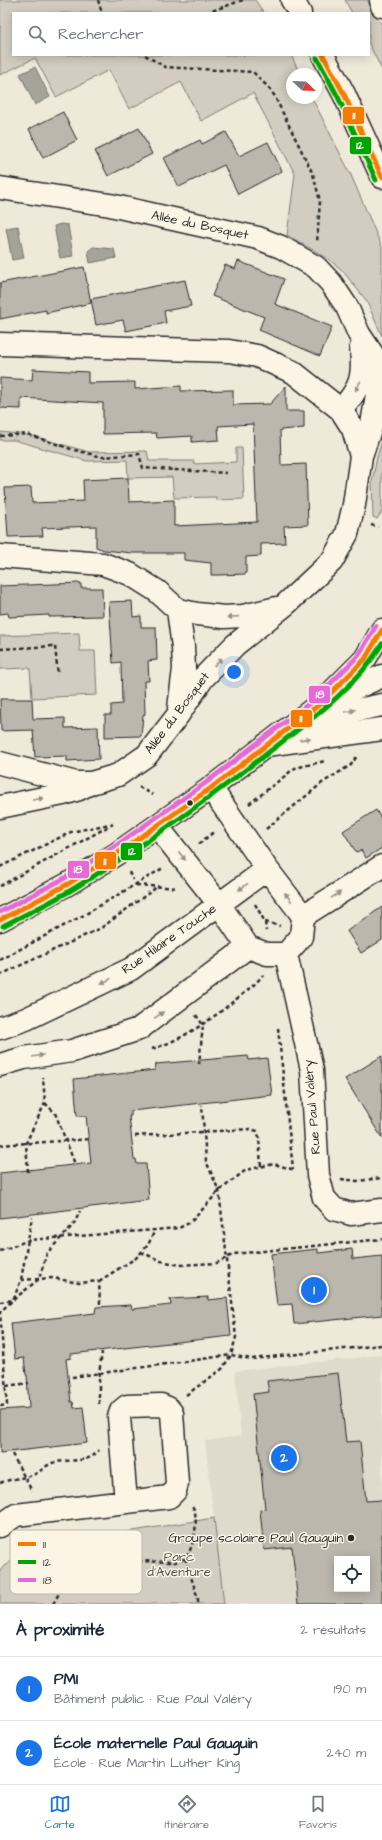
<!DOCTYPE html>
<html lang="fr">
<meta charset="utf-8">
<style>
:root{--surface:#fff;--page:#f2f2f3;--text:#1f2937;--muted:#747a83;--line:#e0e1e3;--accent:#1a73e8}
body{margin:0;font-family:"Architects Daughter",sans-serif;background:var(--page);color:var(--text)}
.controls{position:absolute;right:12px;bottom:12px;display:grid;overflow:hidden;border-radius:0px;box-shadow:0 2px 10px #0003}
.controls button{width:36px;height:36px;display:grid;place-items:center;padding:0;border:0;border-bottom:1px solid var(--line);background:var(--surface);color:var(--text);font:20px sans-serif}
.compass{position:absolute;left:286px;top:68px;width:36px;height:36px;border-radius:50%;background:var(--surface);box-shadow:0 2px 10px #0003;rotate:113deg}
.you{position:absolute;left:234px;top:672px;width:14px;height:14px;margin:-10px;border:3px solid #fff;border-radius:50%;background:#1a73e8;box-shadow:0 0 0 6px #1a73e833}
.badge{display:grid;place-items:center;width:26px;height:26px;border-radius:50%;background:var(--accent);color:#fff;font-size:13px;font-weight:700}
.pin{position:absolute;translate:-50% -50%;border:2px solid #fff;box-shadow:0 1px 4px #0006}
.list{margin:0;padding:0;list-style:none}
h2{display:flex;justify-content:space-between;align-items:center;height:52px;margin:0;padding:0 16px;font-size:17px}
h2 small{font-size:13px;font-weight:400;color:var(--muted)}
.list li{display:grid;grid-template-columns:26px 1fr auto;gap:12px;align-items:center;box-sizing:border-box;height:64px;padding:0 16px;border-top:1px solid var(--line)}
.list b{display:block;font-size:15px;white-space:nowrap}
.list p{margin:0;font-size:13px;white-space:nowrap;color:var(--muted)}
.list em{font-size:13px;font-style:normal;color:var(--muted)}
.icon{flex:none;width:22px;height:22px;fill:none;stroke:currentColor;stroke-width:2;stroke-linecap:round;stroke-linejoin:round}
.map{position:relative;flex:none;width:382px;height:1604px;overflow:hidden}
.search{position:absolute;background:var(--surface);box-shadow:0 2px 10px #0003;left:12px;right:12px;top:12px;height:44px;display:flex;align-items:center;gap:10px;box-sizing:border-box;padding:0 14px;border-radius:0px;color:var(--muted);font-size:15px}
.sheet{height:180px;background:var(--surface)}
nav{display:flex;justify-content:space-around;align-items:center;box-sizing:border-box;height:56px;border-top:1px solid var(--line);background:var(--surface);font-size:11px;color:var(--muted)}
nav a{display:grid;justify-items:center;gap:2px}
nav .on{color:var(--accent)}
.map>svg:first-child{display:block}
.built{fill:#e0dacc;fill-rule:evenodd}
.green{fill:#d2cdc0;stroke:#7e7c76}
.water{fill:#a6a399;stroke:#75736d}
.building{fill:#bcb7ac;stroke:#2b2b2b;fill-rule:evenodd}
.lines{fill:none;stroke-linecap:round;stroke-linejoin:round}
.minor-casing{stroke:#2b2b2b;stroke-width:25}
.major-casing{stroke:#2b2b2b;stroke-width:25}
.path{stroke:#2b2b2b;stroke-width:2.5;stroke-dasharray:4 3;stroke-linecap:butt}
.minor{stroke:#fcf5e5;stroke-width:22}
.major{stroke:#fcf5e5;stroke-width:22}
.bus-1-casing{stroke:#fcf5e5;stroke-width:8}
.bus-2-casing{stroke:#fcf5e5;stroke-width:8}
.bus-3-casing{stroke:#fcf5e5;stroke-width:8}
.bus-1{stroke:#f47c02;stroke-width:5}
.bus-2{stroke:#00a400;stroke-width:5}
.bus-3{stroke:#e46ad8;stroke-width:5}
.oneway{fill:#949088}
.bus-dot{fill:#2b2b2b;stroke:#fcf5e5;stroke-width:1.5}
.labels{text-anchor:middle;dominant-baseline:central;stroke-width:3;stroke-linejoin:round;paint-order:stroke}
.street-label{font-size:13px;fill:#2b2b2b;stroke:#fcf5e5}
.poi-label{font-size:13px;fill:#2b2b2b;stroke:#fcf5e5;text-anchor:end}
.park-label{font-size:13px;fill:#555450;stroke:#fcf5e5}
.key{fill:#fcf5e5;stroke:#bdb8ad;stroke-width:1}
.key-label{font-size:11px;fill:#2b2b2b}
.line-badge{stroke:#fcf5e5;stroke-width:1.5}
.badge-label{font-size:11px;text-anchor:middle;font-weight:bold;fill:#fff}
</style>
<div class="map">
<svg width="382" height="1604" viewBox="0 0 382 1604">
<rect width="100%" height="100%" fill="#efe9da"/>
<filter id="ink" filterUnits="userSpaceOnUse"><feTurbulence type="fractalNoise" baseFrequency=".025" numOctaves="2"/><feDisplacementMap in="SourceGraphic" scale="8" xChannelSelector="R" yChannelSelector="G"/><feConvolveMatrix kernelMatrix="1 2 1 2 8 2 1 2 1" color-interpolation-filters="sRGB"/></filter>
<g filter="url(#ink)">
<!-- built -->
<path class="built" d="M382,1355V1604H224L205,1441L241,1436L235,1371ZM337,1559H367V1589H337Z"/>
<!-- green -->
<path class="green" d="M0,0H255L264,13H13V55H291L300,74H292V98H312L350,173L382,247V336L366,300L341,269L324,256L287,235L295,174L253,93L201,121L181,82L129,109L109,70L56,97L35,58L0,75Z
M345,0H367L382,25V70L369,44V13H352Z
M0,432L29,435L89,452L147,451L149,461H194V464L236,462V448H242L244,499L216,500V497L174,498L172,477L128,478L127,460L87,461L14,440H0Z
M382,441V511L377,519L373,517L372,482L377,457Z
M79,633L80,651H95L97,695L32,698L30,668L0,669V636Z
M214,1518L224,1604H0V1571L4,1566L33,1547Z"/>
<!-- water -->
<path class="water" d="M35,67L50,97L35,105L20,74Z
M61,224L68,225L73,256L60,258L54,226Z
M18,226L24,258L12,260L6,228Z
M93,247L114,249L116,258L90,263L88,251Z"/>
<!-- building -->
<path class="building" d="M63,112L77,140L43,158L29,129Z
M139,128L152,154L108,176L95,151Z
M226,132L239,156L268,142L282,171L238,194L224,165L179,187L164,158L200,140L202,144Z
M238,261L284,279L275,304L332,327L320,356L259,330L264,317L212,296L225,265L235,269Z
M84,267L91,303L46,313V310L0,319V283Z
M185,280L191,306L164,311L166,323L126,331L123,320L96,325L91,299Z
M33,369L88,372V383L135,382V389L181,386V391L233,390V405L270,404L286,386V411H304V428L280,430L281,465L306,464L308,525L284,526L285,543L261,544V556L246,557V574L219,575H211V563L184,560V553H132L104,550L96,547V526L42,528L43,536L8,537L5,488L31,487L32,503L84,501L83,480L128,478L129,502L174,500V526L257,522L253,424L218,426L219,440L192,442V436L157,438L156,433L103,434V403L21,398V409L0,408V378L32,380Z
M81,583V588H102L103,616L49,617V615L9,617L8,613L0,614V586Z
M132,601L133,617L141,616V627H156L157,660L148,661L149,681H144L145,714L143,716L141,736L105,737V715H111V705L122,704L121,662L113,663L109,602Z
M0,699H32L33,719L65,718V728L98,727L99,759L67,761V756L35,757L33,730L1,731Z
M376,810L382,820V848L366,858L361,850L356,852L343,831Z
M382,907V940L361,953L347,931Z
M248,1056L249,1060L267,1058L272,1095L131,1111V1116H129L134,1159H136L137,1164H146L149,1200L0,1218V1173L91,1163L86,1116H77L74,1079L155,1070L156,1064Z
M382,1056V1138L345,1079Z
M318,1249V1253L352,1249L353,1259L382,1256V1315L294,1324L292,1304L277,1305L271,1254Z
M208,1297V1300L227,1298L231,1336L71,1354V1358L66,1359L71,1402H73L74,1408L83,1407L87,1443L0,1453V1410L29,1408L27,1375H26L24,1358L15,1359L11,1323L95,1313L96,1307L131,1305L132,1309L171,1305L170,1299Z
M338,1373L346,1442L360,1441L366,1501L382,1500V1604H298L292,1547L264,1550L260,1510L265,1509L253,1394L269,1392L267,1381ZM337,1559H367V1589H337Z"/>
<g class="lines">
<defs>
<path id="minor" d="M381,0L382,6
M0,188L110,205L258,238L281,247L316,267L331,283L347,307L359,334L375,358L378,389L372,424L361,456
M0,344L229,351L257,356L293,372L341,410L353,429L361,456L354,505L347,534L332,561L285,605L235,645L203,678L178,715L147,755L118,775L91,783L79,789L63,794L0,807
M341,410C361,387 364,378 361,347
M0,556L103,564L130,574L157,591L178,610L197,614L224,617L243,616L277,608
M178,610L183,647L184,669L179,708
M298,722L382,705
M266,745L382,729
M0,763L76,783H90
M157,826L219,904L248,947L267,954H286L301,937L303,916L267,869L211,788
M303,916L382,866
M286,954L312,1070L318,1175L324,1198L334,1209L351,1214L382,1210
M0,1028L26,1019L131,969L267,869
M0,1065L24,1058L72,1051L139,1029L248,947
M0,1526L16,1515L169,1497L175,1491L177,1483L172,1413L168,1408L161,1405L127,1406L121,1411L119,1417L126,1502"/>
<path id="major" d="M292,0L300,13
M323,55L344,94L382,177
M332,699L382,676
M0,920L68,884L118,853L211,788L320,704L365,659L382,630"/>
</defs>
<!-- minor casing -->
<use href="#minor" class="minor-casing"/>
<!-- major casing -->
<use href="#major" class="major-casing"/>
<!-- path -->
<path class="path" d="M98,0L102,13
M206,13L243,0
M145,55L165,67L253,72L267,86L274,95L313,174L320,201L317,243
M0,436L27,434L71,449L102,457L139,454L143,468L227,473
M371,525L378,527
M0,649L55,646L58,675
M139,787L153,795
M249,804L295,768L325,761
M266,829L322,783L351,765L357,756
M199,844L215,831
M0,867L71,832L110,824
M129,872L133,880
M136,885L177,888
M0,886L113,824
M255,904L265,922L266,931
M265,922L280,926
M0,960L84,915L163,868
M0,975L101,928L157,887
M196,1015L203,1025L199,1064
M278,1028L293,1169
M152,1049C192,1037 224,1009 256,983L263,975
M45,1103L55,1113L75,1164
M135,1136L250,1129L257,1131L259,1137L261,1167
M0,1145L91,1139
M28,1172L26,1143L45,1103L43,1077
M341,1179L357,1181L382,1178
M0,1251L29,1240L179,1228L191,1222L219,1191L246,1170L274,1164L295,1170
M141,1252L161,1261L180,1265L217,1263L234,1254L382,1239
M21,1280L53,1278L79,1283L99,1281L100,1304
M99,1281L136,1258L148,1245L155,1230
M0,1302L13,1300L39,1279L47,1253L74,1224L80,1211
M72,1377L231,1355L251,1359L382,1345
M6,1386L29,1383
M186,1395L222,1369L231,1355L236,1337L219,1191L206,1161L202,1105
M99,1404V1374L102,1352
M0,1406L7,1405L0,1312L13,1300L21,1280L32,1217
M12,1454L32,1491
M0,1483C12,1478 22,1479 33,1475C40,1472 45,1466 52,1463C68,1458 88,1465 99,1450
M185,1558L198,1599V1604
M53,1604L61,1590L81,1570L95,1560L175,1562C178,1561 183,1560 186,1557C194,1548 200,1515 192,1506"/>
<!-- minor -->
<use href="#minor" class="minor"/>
<!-- major -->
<use href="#major" class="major"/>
<defs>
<path id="bus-1" d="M323,55L344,94L382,177
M0,920L68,884L118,853L211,788L320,704L365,659L382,630"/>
<path id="bus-2" d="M317,58L338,97L376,180
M3,926C26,914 50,903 73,889C141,848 206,801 269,752C310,720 355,689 382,644"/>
<path id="bus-3" d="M0,912L65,878L114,847L207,782L315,699L359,655L376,626"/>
</defs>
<!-- bus-1 casing -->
<use href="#bus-1" class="bus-1-casing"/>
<!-- bus-2 casing -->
<use href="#bus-2" class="bus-2-casing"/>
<!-- bus-3 casing -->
<use href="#bus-3" class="bus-3-casing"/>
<!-- bus-1 -->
<use href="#bus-1" class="bus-1"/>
<!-- bus-2 -->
<use href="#bus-2" class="bus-2"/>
<!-- bus-3 -->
<use href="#bus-3" class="bus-3"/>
</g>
<!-- one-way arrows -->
<defs><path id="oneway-solid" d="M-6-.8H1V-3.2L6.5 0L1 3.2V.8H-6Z"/></defs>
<g class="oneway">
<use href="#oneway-solid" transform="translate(358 386) rotate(117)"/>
<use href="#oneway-solid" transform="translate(233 617) rotate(176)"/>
<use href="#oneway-solid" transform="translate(218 662) rotate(-45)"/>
<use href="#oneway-solid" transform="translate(350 711) rotate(-11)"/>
<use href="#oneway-solid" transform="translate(305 739) rotate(-8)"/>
<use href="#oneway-solid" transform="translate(38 799) rotate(-11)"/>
<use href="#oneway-solid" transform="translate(182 856) rotate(52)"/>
<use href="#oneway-solid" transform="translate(243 887) rotate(144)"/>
<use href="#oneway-solid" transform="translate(336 895) rotate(-32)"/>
<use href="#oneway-solid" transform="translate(288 897) rotate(-127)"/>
<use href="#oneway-solid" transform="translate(106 981) rotate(154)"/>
<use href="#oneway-solid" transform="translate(159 1015) rotate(-35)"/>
<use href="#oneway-solid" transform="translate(38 1056) rotate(-10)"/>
</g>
</g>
<!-- markers -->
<g class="bus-dot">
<circle cx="190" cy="803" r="3.5"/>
<circle cx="351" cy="1538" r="4"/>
</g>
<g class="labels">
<!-- street labels -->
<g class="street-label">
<text transform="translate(200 225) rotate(12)">Allée du Bosquet</text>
<text transform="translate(177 713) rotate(-53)">Allée du Bosquet</text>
<text transform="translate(169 939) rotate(-35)">Rue Hilaire Touche</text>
<text transform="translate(312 1107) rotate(-95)">Rue Paul Valéry</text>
</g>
<!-- poi labels -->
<g class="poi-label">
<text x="343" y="1538">Groupe scolaire Paul Gauguin</text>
</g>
<!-- park labels -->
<g class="park-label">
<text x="179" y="1557">Parc<tspan x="179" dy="15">d'Aventure</tspan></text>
</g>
</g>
<!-- legend -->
<rect x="10" y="1530" width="132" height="64" rx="6" class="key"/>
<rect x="18" y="1542" width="18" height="4" fill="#f47c02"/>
<rect x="18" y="1560" width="18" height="4" fill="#00a400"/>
<rect x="18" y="1578" width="18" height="4" fill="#e46ad8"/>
<g class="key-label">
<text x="43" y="1548">11</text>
<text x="43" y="1566">12</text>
<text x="43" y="1584">18</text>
</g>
<g class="line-badge">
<rect x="342" y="106" width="23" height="19" rx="4" fill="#f47c02"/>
<rect x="349" y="136" width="23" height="19" rx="4" fill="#00a400"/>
<rect x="308" y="685" width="23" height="19" rx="4" fill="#e46ad8"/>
<rect x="290" y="709" width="23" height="19" rx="4" fill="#f47c02"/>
<rect x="120" y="842" width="23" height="19" rx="4" fill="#00a400"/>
<rect x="94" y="851" width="23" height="19" rx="4" fill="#f47c02"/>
<rect x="67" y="860" width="23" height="19" rx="4" fill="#e46ad8"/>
</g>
<g class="badge-label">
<text x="354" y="119">11</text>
<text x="360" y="149">12</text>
<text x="320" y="698">18</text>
<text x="301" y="722">11</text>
<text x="132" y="855">12</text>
<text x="105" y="865">11</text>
<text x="78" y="873">18</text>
</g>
</svg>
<div class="controls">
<button><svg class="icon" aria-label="locate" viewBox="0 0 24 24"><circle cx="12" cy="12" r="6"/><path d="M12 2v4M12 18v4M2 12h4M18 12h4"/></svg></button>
</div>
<svg class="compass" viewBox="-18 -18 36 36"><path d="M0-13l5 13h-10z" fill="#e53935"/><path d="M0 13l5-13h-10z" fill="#747a83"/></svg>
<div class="you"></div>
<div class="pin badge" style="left:314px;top:1290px">1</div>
<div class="pin badge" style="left:284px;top:1458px">2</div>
<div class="search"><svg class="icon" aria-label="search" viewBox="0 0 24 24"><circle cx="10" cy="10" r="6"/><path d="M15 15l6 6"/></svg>Rechercher</div>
</div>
<section class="sheet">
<h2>À proximité<small>2 résultats</small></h2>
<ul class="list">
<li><span class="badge">1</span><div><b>PMI</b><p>Bâtiment public · Rue Paul Valéry</p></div><em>190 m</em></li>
<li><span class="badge">2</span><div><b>École maternelle Paul Gauguin</b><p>École · Rue Martin Luther King</p></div><em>240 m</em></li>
</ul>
</section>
<nav>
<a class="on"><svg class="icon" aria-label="map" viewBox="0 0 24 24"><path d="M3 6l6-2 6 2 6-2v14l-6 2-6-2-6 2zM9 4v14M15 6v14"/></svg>Carte</a>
<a><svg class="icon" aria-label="directions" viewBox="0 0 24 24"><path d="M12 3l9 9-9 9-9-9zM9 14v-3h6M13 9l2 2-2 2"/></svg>Itinéraire</a>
<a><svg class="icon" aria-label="saved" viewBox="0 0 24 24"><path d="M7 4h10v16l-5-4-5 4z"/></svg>Favoris</a>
</nav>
